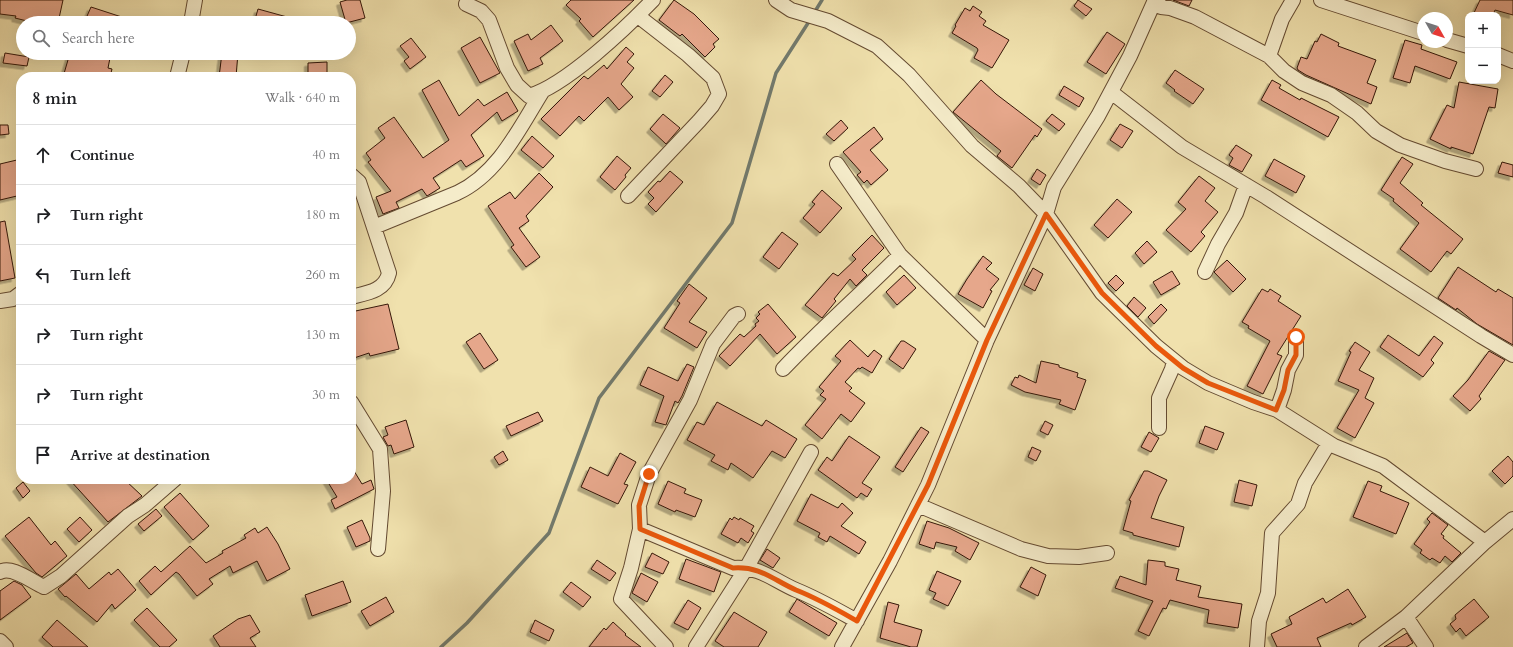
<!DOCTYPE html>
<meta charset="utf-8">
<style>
:root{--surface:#fff;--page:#f6f6f6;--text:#202124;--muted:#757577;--line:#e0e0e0}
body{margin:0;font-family:Cardo,serif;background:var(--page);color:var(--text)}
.controls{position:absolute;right:12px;top:12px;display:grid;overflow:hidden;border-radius:8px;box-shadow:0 4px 16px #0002}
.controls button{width:36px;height:36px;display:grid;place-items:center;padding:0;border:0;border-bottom:1px solid var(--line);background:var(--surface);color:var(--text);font:20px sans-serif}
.compass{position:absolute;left:1417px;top:12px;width:36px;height:36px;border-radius:50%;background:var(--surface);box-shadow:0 4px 16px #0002;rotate:129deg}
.stop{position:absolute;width:12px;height:12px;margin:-9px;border:3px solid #ea580c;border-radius:50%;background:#fff}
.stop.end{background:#ea580c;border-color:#fff;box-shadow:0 1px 4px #0008}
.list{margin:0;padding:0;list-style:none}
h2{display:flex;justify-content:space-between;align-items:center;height:52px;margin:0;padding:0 16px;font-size:17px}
h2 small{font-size:13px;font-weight:400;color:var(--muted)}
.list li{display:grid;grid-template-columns:26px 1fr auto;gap:12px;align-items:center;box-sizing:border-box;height:60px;padding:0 16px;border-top:1px solid var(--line)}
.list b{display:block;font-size:15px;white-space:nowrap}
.list em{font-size:13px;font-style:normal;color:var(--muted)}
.icon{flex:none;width:22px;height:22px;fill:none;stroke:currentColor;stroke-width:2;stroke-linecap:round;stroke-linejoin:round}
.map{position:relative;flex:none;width:1513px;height:647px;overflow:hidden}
.search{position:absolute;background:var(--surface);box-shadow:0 4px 16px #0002;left:16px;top:16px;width:340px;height:44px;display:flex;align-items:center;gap:10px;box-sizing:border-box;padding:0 14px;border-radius:22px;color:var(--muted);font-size:15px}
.panel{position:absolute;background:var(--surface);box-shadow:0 4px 16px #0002;left:16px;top:72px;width:340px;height:412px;border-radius:16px}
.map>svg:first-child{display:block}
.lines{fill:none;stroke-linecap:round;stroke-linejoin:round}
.stream{stroke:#727a6d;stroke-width:3.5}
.building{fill:#e6a78b;stroke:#351708;filter:url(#shadow)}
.minor-casing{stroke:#644a31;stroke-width:16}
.minor{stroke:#f5ecca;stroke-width:14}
.route{stroke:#ea580c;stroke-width:5}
</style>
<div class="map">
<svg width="1513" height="647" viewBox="0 0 1513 647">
<defs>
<filter id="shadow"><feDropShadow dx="-3.5" dy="3.5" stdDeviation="0" flood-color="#0004"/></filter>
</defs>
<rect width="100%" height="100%" fill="#f0e1ad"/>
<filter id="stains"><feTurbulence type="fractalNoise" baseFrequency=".005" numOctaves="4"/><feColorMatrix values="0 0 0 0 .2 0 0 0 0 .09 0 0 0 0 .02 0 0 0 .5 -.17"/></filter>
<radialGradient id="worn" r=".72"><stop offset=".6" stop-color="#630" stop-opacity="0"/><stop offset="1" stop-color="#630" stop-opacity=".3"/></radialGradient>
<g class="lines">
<!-- stream -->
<path class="stream" d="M814,13L822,0
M441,647L467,623L549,533L599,398L732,223L776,73L810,20"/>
</g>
<!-- building -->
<path class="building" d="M0,0H63L58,23L35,21V23L15,18L16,16L0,14Z
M347,0H360L365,18L346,23L340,2Z
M571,0H634L593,37L579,21L581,19L566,5Z
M674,0L694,14L719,39L713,44L715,47L705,57L682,34L680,36L659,20Z
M1078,0L1092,9L1086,16L1074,6Z
M1173,0H1192L1189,6Z
M1480,0H1513V15L1495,10L1493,15H1473Z
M973,6L982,12L979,16L986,21L983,25L1009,40L992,68L974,58L978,50L977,48L952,33L956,26L955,25L965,8L970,11Z
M91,7L134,21V23H84Z
M258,9L298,20L297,23H254Z
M551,25L563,41L540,58L543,64L528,71L514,41L528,34L531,40Z
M1107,32L1125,44L1106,74L1087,62Z
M1321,34L1339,43L1338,46L1376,60L1367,83L1377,87L1371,104L1306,75L1298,70L1297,68L1301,57L1307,59L1315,41L1317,42Z
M480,37L500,73L480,83L461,48Z
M411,38L426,57L410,69L404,61L409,57L400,46Z
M1405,40L1422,45L1421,49L1457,62L1450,79L1415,66L1410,83L1393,78Z
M626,47L634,54L627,62L634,68L621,84L633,97L619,110L608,97L584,121L579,116L560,136L541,119L584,76L588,79L604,65L607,69Z
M5,53L29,57L27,66L3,63Z
M70,53H111L108,68L112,69L110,77H63Z
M222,53H238L236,77H219Z
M327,62V77H308V63Z
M1175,70L1204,89L1193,104L1174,91L1175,90L1166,83Z
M665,75L673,82L660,97L652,91Z
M439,80L459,116L478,99L484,106L507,92L518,111L502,121L497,112L471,135L484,156L466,167L461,160L433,178L440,188L427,196L422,189L396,202L399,208L383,214L376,197L391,191L368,162L371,160L366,153L385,138L378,128L394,117L423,158L449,140L422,90Z
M981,80L996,94L1042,129L1037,137L1035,135L1012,168L997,156L1001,151L953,112Z
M1272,80L1281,85L1279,88L1300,100L1301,98L1339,117L1328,137L1261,100Z
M1459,82L1498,89L1495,108L1489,107L1473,154L1451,147V149L1430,139L1447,105L1454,108Z
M1064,86L1084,98L1079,107L1059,95Z
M663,114L680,128L666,144L650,129Z
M1052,114L1065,124L1059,131L1046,121Z
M841,120L848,128L834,141L826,134Z
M1120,124L1133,131L1122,148L1110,140Z
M0,125H8L9,134L0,135Z
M874,127L883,139L870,150L888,170L871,185L867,180L864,183L857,175L861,172L843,152Z
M532,136L554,156L543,168L521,150Z
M1236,145L1252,155L1242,172L1229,165L1233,158L1229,155Z
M617,156L631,168L625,175L626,177L615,190L600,177Z
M1402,157L1413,164L1400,183L1423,203L1421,205L1463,239L1451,254L1447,251L1431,272L1400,249L1419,223L1393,201L1394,199L1381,190Z
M21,159V195L0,200V164Z
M1274,159L1305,176L1296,193L1265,176Z
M1502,162L1513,165V177L1498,173Z
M1037,169L1046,175L1040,185L1031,179Z
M670,171L683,182L656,212L648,204L654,198L648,192L658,181L660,182Z
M539,173L553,187L526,216L529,221L519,228L540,257L526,267L511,247L514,245L488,206L510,192L515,199Z
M1199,176L1215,188L1205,201L1218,212L1201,232L1205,236L1191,252L1166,230L1186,209L1178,202Z
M822,190L842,208L820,233L803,218L815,204L812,202Z
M1117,199L1132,212L1108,238L1094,225Z
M5,221L15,278L0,281V222Z
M782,232L798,244L779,269L763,257Z
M872,235L884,248L862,270L867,275L856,286L850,279L834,299L836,301L822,318L805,305L833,273L838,276L856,259L852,255Z
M1147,241L1157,252L1144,264L1135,253Z
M983,256L992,263L986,269L999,279L990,290L992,291L983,308L958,294L967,279Z
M1227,260L1246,279L1233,292L1214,272Z
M1458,267L1496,292L1498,289L1513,298V345L1477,324L1457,308L1456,310L1438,298Z
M1033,268L1043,274L1035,291L1024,285Z
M1172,271L1180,284L1161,295L1153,282Z
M904,275L916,288L897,305L886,292Z
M1116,275L1124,283L1116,291L1108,283Z
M689,284L707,298L689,322L707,332L697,348L664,328L680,303L677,301Z
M1262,289L1268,292L1270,289L1281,296L1278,301L1301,316L1277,354L1282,356L1263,394L1247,386L1270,341L1248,328L1249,326L1242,322Z
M1134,297L1146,308L1138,317L1127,306Z
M388,304L399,349L370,356L369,353L351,359V339L355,338L351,312Z
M768,304L796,337L777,354L760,334L730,366L719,356L740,334L744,337L756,326L755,324L759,321L756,318L760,314L758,312Z
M1161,304L1167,310L1154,324L1148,317Z
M480,333L498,360L484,369L466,342Z
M1388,335L1419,356L1434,336L1443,343L1431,360L1434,363L1423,377L1380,347Z
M850,340L868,357L874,350L882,356L872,373L862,367L860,369L858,368L845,382L852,388L849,391L865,403L851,422L841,414L822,439L805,425L826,399L820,395L824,391L819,387L841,361L835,356Z
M901,341H904L916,349L903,369L889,359Z
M1355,342L1370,352L1359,370L1374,378L1365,398L1374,403L1355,438L1337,428L1359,390L1338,381L1351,352L1349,351Z
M1489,351L1505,360L1479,396L1481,399L1470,411L1453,396L1468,380Z
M1041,361L1059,365V367L1078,373L1077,377L1086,380L1075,410L1059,404L1061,400L1025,392L1011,385L1015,377L1018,378L1019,375L1036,383Z
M687,364L694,367L682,396L678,403L675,401L666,425L655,422L664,396L640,385L648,367L678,381Z
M717,402L762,426L766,420L797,439L785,458L772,451L753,478L731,463L728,470L711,461L715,455L687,440L697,422L704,425Z
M538,412L543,421L511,436L506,426Z
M406,420L414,447L394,454L391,445L388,446L384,439L383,437L388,435L385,427Z
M1045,421L1053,425L1048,435L1040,431Z
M1205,426L1224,433L1217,450L1199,443Z
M921,427L929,432L903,472L895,467Z
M1149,432L1159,438L1151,452L1141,447Z
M849,436L880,457L862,483L872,489L867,497L861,493L857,498L818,470L827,457L832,461Z
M1032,447L1041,451L1036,461L1028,457Z
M503,451L508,460L499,465L494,457Z
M620,453L636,462L624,484L628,485L618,504L581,487L590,467L608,476Z
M1508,456L1513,462V476L1505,484L1492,471Z
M351,466L362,484L371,480L374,489L335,509L331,500L337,497L326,479H351Z
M1144,471H1148L1167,480L1159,496L1151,518L1184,527L1179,547L1133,535V533L1123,530L1131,501L1129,500Z
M69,479H124L142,496L108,522Z
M1239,480L1257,485L1252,506L1234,502Z
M668,481L686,489L684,493L702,500L695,517L676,510L675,512L658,504Z
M1368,481L1382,486L1380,491L1409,503L1396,534L1353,517Z
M23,482L30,491L23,498L16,488Z
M180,493L209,526L193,540L164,507Z
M811,494L838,508L842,503L853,513L841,526L866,542L859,554L830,536L827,542L818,537L820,533L797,521Z
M156,509L162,516L144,531L138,524Z
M1432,513L1448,525L1441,534L1444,536L1443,538L1461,553L1452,562L1445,556L1440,563L1432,558L1430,560L1420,553L1422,550L1414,544L1430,522L1427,519Z
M29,517L51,545L55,541L67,556L42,577L36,573L5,536Z
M80,517L92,530L79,542L67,529Z
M734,517L739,520L740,518L754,526L751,531L754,533L748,543L741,538L738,543L721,534L730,518L732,520Z
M362,520L370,538V541L356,547L347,527Z
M927,521L949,528L979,543L970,560L955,551L957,547L936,542L934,549L919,544Z
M267,527L278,544L290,569L267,581L257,561L233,573L230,566L209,579L213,584L197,596L179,574L176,572L151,595L139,581L155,566L161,572L190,546L206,563L223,553L222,551L246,538L244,535L255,528L258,533Z
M767,549L780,558L773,568L760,560Z
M652,553L669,562L663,574L645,567Z
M686,559L721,572L714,592L679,579Z
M597,560L616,573L610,581L591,569Z
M1148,560L1165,562V566L1179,569L1176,580L1201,586L1198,597L1242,604L1238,628L1207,623L1209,610L1170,600L1166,609L1163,608L1149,636L1138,631L1153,601L1115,588L1120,576L1146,585Z
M1031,567L1046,575L1038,596L1020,587Z
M118,569L136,590L115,609L112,604L97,622L66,596L65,597L58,589L76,574L89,589L109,572L111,575Z
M937,571L961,581L948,606L933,599L936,593L929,590Z
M641,573L658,582L647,602L632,593Z
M14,581L22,585L31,597L0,620V591Z
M343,581L351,602L312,616L305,595Z
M571,582L591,597L583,607L563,592Z
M1348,589L1366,617L1352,625L1351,623L1317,638L1321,647H1277L1271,634L1292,624L1289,617L1323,598L1326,603Z
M386,597L394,612L370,626L361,611Z
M797,599L837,623L829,636L789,612Z
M1474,599L1489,617L1466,636L1460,628L1456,632L1450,624L1456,619L1455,615Z
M688,600L701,608L688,630L674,623Z
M888,602L899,605L894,622L922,630L917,647H911L880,638Z
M147,608L177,640L169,647H160L134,620Z
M734,612L767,632L758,647H724L715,641Z
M250,615L260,632L250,638L256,647H220L213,636L238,619Z
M57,620L88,647H53L42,637Z
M535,620L554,630L549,641L530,632Z
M613,622L626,634L625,635L641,647H589L604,628L606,630Z
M1407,633L1413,643L1406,647H1384Z"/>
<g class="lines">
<defs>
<path id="minor" d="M776,0L791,10L828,21L877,46L909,75L972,146L1019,186L1046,214L1102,293L1156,346L1183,368L1208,383L1253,402L1277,410L1334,446L1383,466L1485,542
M1157,0L1161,7L1170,8L1195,17L1269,56L1284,71L1302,83L1331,95L1357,113L1376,131L1400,145L1445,161L1476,169
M1321,0L1423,33
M466,4L481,11L489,20L507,68L517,85L529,96C565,86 626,28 653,0
M191,23L195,0
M1447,40L1468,46
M1498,55L1513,61
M1269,56L1282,19L1293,0
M177,77L183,53
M1111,92L1182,147L1266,197L1481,336L1513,355
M837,164L900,255L987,340
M351,175L359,182L389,273C385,291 367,293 351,297
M628,196L699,121L712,106L719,94L713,78L688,55L638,16
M374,227L457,193C498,174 519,129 542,92
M1205,272L1218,244L1236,213L1246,185
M0,301L13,299L21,293
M783,369C821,329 862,293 900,255
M351,402L380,449L383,491L378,549
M1277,410L1284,390L1288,370L1296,355V337
M1159,428V398L1172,369L1174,361
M918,505L1021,549L1048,556L1079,557L1107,553
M640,529L733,568C760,566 773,580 796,590C818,599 837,610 857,621
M0,572C12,565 32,582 44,587L61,576L128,516L145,505L175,479
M1406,617L1426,647
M0,641L6,647
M666,647L621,599L631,568L640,529L639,505L649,474L690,400L713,344L734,316L738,314
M696,647L747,567L811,452
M842,647L890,561L928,485L987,340L1046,214L1054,187L1098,116L1130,56L1155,0
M1257,647L1259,621L1268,593L1272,533L1298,504L1305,483L1329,443
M1366,647L1406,617L1485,542L1513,519"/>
</defs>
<!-- minor casing -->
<use href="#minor" class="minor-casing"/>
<!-- minor -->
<use href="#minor" class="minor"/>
</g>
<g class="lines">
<!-- route -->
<path class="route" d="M649,474L639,506L640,529L733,568C761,566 773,580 796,590C819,599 836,609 857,621L928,485L987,340L1046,214L1102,293L1156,346L1183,368L1208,383L1276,410L1284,390L1288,370L1296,355V337"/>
</g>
<rect width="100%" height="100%" filter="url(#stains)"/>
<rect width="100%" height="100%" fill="url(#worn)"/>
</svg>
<div class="controls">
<button>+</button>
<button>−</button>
</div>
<svg class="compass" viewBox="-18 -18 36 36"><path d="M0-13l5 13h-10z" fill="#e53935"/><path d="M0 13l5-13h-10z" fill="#757577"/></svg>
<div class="stop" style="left:1296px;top:337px"></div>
<div class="stop end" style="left:649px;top:474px"></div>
<div class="search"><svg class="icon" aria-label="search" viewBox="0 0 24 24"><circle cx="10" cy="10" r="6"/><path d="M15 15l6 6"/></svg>Search here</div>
<section class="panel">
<h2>8 min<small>Walk · 640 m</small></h2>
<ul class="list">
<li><svg class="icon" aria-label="ahead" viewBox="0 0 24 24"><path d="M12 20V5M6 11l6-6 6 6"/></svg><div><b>Continue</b></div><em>40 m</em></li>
<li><svg class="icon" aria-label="right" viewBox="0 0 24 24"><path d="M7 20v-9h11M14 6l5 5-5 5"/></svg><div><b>Turn right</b></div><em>180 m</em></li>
<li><svg class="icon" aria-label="left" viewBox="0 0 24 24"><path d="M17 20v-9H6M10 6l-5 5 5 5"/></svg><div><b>Turn left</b></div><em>260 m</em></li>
<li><svg class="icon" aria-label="right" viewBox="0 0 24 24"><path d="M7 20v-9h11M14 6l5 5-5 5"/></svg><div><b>Turn right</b></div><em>130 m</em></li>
<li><svg class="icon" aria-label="right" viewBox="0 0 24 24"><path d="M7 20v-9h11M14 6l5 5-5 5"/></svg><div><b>Turn right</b></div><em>30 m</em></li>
<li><svg class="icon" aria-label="arrive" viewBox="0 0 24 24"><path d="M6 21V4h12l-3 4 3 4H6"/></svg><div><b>Arrive at destination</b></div></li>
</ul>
</section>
</div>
